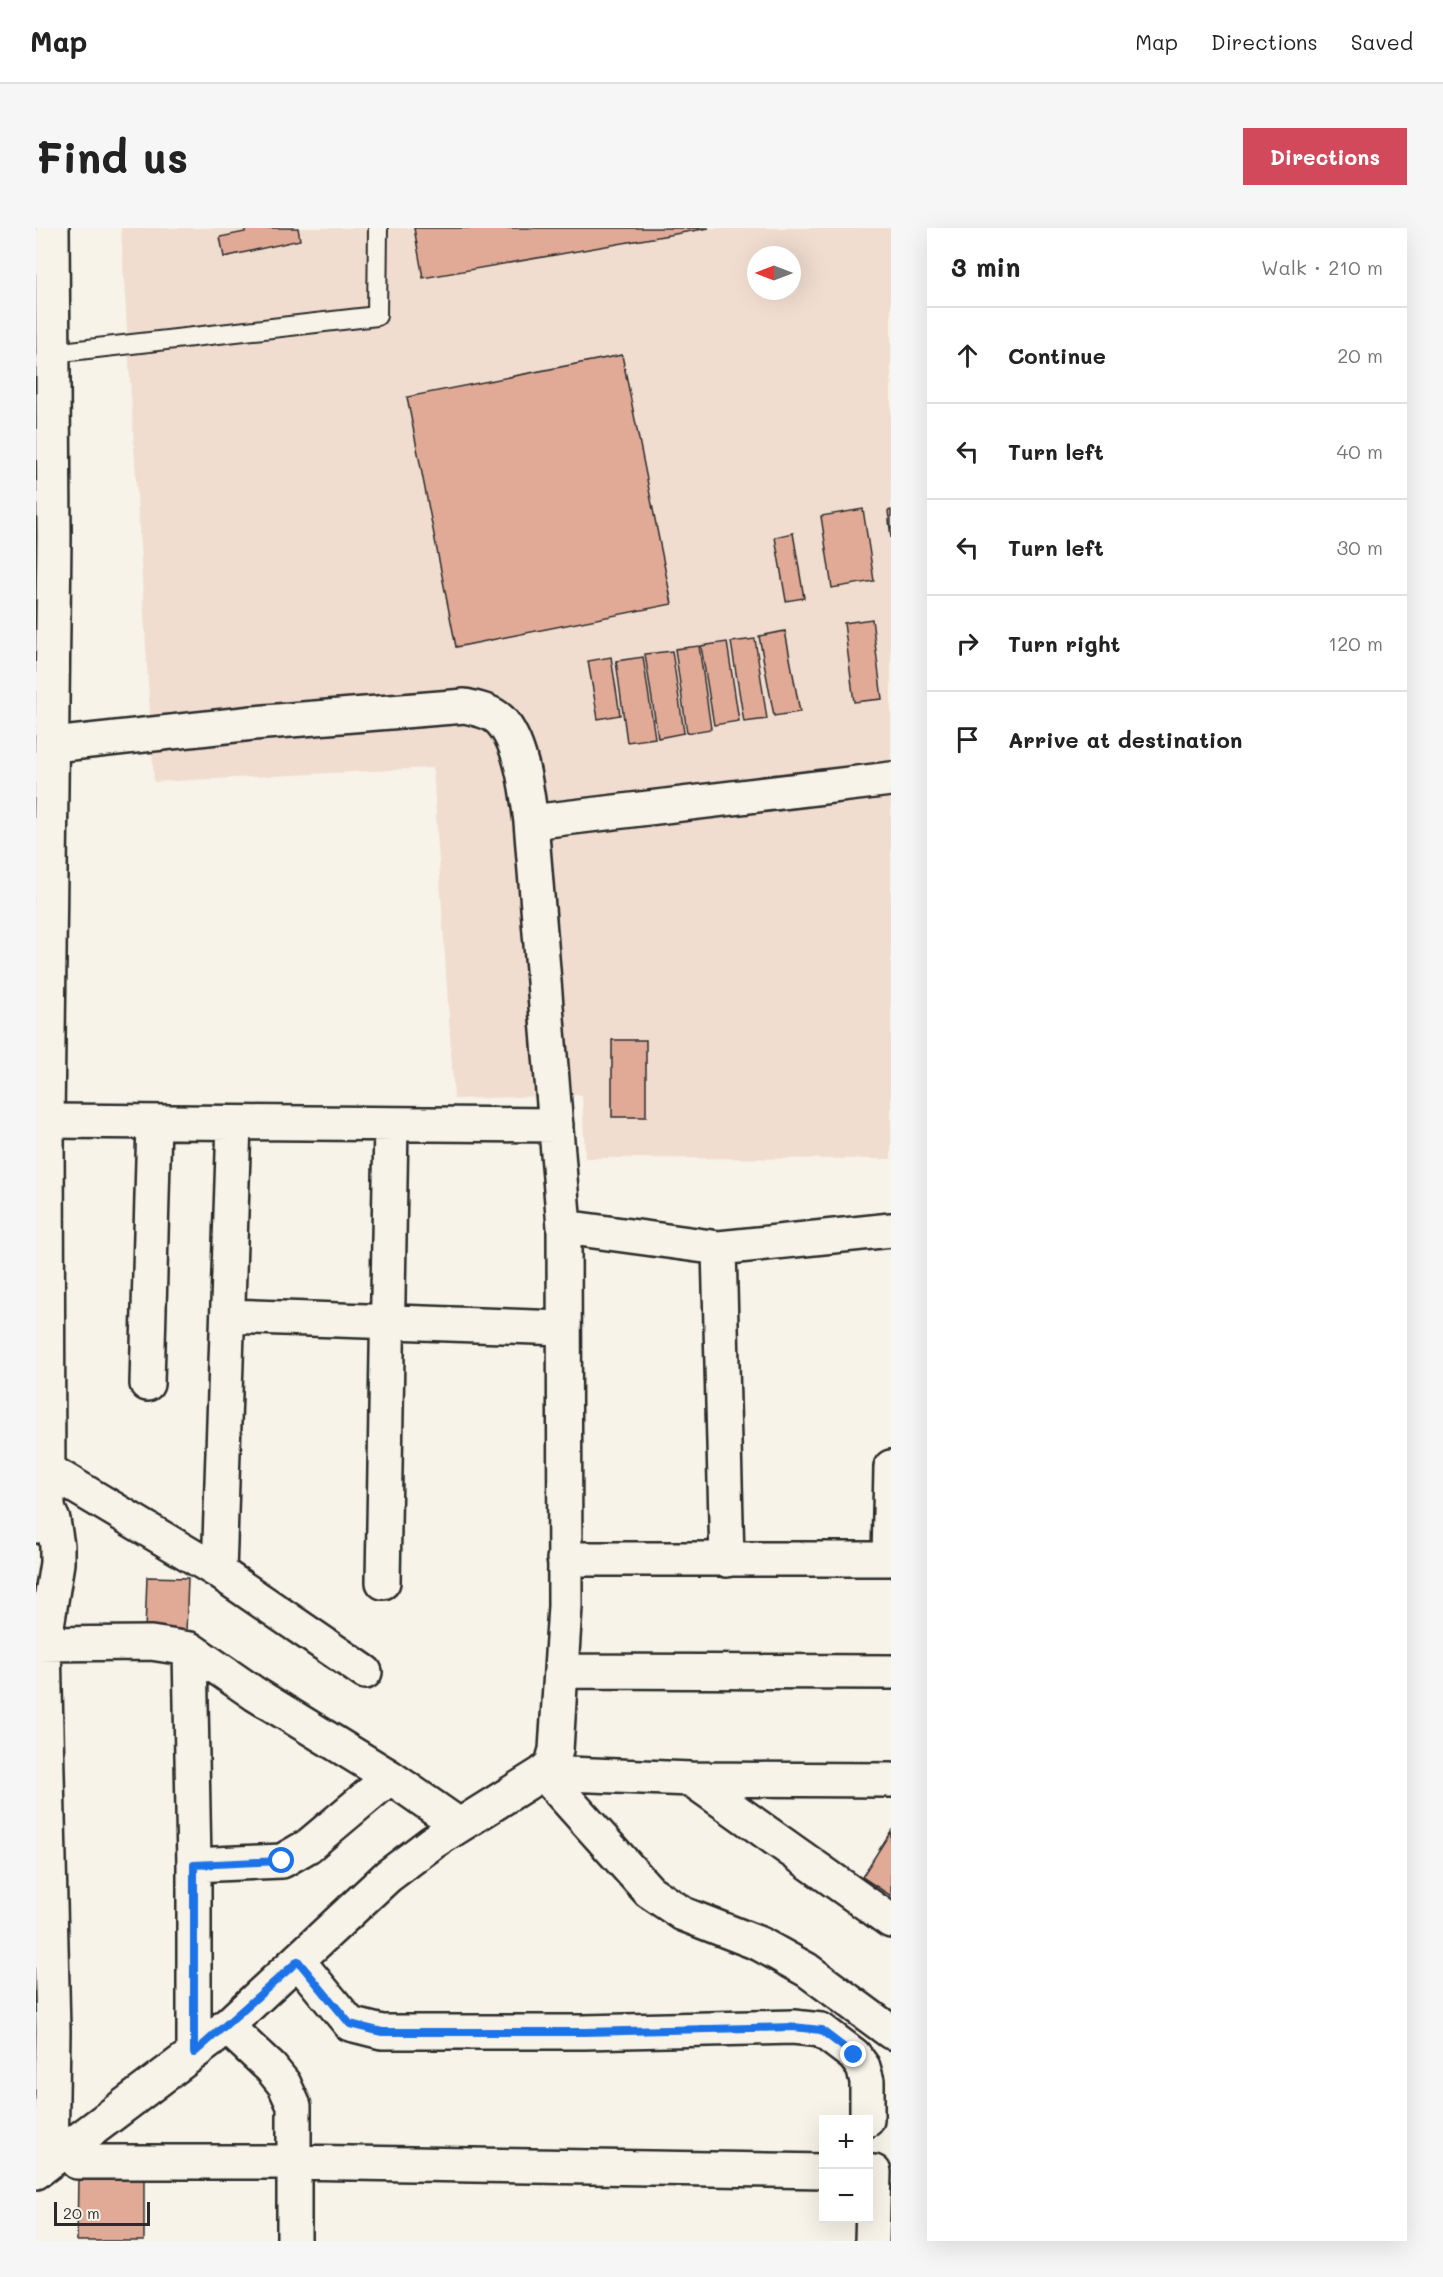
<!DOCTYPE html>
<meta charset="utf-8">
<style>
:root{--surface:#fff;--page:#f6f6f6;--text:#222;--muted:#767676;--line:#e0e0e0;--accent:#d1495b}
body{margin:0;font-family:Mali,sans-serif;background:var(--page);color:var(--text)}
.controls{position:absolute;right:18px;bottom:18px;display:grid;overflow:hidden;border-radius:0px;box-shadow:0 6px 24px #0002}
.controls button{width:54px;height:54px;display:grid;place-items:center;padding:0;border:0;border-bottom:2px solid var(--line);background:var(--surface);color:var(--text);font:30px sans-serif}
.compass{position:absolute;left:711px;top:18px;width:54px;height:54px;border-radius:50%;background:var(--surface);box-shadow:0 6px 24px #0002;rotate:270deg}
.scale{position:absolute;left:18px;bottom:15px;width:96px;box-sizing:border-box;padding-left:6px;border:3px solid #2b2b2b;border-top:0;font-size:16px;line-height:21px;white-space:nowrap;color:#2b2b2b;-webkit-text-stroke:4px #f7f3e8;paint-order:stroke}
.stop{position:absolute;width:18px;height:18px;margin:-14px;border:4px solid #1a73e8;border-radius:50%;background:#fff}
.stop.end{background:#1a73e8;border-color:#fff;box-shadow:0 2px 6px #0008}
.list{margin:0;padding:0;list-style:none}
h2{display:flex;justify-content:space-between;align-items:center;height:78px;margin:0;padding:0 24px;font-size:26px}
h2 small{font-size:20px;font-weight:400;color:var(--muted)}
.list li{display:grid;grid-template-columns:39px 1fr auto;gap:18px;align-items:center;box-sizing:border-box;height:96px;padding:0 24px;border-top:2px solid var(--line)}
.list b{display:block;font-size:22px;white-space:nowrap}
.list em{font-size:20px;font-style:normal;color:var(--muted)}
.icon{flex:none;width:33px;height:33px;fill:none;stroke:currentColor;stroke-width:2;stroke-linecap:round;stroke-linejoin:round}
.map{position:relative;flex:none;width:855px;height:2013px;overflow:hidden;border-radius:0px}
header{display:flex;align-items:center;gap:36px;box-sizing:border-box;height:84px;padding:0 30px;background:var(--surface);border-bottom:2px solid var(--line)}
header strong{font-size:28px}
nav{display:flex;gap:33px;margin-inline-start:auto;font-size:21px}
.intro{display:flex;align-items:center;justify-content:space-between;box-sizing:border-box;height:144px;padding:0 36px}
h1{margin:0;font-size:42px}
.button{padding:15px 27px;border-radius:0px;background:var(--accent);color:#fff;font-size:21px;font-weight:700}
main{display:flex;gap:36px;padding:0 36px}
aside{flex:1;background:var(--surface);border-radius:0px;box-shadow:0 6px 24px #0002}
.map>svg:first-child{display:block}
.built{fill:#f0ddd0;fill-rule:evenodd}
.building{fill:#e1aa97;stroke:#2b2b2b;stroke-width:1.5}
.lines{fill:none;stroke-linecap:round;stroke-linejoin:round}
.lane-casing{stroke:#2b2b2b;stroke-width:22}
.street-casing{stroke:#2b2b2b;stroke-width:38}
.secondary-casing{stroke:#2b2b2b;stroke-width:38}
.lane{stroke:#f7f3e8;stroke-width:18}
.street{stroke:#f7f3e8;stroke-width:33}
.secondary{stroke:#f7f3e8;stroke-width:33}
.route{stroke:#1a73e8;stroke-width:8}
</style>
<header>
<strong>Map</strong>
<nav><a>Map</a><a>Directions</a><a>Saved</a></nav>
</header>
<div class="intro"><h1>Find us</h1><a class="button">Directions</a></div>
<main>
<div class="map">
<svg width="855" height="2013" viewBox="0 0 855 2013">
<rect width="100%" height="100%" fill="#f7f3e8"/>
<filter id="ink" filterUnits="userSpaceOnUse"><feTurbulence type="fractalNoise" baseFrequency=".0167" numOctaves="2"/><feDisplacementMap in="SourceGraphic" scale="12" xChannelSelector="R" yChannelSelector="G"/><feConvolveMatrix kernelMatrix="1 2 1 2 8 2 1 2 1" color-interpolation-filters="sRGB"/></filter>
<g filter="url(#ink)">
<!-- built -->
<path class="built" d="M85,0H855V931L549,930L546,867L418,871L397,540L118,554ZM720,27H756V63H720Z"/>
<!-- building -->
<path class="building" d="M209,0H262L264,12L188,29L184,9L209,4Z
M378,0H673L387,50Z
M586,127L636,376L420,419L371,169Z
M827,281L838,353L796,360L785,288Z
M855,282V310L852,283Z
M757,305L768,370L750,373L739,309Z
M836,391L846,471L818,474L808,395Z
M749,403L764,484L738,488L723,408Z
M719,411L731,491L708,494L695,414Z
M691,414L703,493L678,497L665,418Z
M663,418L675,501L651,505L639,421Z
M636,423L648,505L622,510L609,426Z
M575,429L584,487L562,491L552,433Z
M607,429L619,510L591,514L580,433Z
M576,812H610V889H576Z
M111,1349L152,1350L150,1405L109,1403Z
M855,1603V1668L826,1649Z
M42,1949H108V2013H41Z"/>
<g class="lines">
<defs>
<path id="lane" d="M17,125L341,88L342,0"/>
<path id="street" d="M495,594L855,551
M11,893L520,897
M528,999L683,1020L855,1002
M683,1020L691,1332
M192,1088L526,1100
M111,1156L118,894
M12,1242L183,1344L329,1444
M12,1281L17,1292L21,1318V1335L8,1417L17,1803L15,1933
M528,1331H855
M853,1331L855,1239
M183,1344L198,895
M347,1354L355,896
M0,1416L115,1415L154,1421L219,1466L354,1549L423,1597
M154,1421L158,1637V1825
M526,1443L855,1444
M507,1545L613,1663L647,1686L724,1716L771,1742L855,1804
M507,1545L655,1551L855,1552
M655,1551L855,1693
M158,1637L246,1633L272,1618L354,1549
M262,1733L314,1796L346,1804H548L757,1799L785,1802L818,1827L827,1839L831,1853V1892
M190,1798L235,1840L248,1856L258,1878V2013
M41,1934H256L788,1943
M0,1944L179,1809L352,1648L397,1614L507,1545L516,1536L520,1522L529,1378L528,999L495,594C491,564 486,515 464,492C455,483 441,481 429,478L217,495L17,517
M832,1944H838L836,2013"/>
<path id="secondary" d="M0,1298L12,1281L11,893L18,309L16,0"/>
</defs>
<!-- lane casing -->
<use href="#lane" class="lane-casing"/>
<!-- street casing -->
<use href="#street" class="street-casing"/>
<!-- secondary casing -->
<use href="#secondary" class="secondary-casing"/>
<!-- lane -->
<use href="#lane" class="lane"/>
<!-- street -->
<use href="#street" class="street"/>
<!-- secondary -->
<use href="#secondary" class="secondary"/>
</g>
</g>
<g class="lines" filter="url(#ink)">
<!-- route -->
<path class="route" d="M246,1633L158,1637V1825L262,1733L314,1796L346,1804H548L757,1799L785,1802L818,1827"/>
</g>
</svg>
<div class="controls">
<button>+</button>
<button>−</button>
</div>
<svg class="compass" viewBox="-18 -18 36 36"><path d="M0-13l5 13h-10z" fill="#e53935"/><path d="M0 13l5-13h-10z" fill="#767676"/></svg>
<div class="scale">20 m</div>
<div class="stop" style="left:246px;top:1633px"></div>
<div class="stop end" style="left:818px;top:1827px"></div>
</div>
<aside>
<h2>3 min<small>Walk · 210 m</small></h2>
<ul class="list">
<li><svg class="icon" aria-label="ahead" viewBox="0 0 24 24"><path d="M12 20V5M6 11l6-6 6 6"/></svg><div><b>Continue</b></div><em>20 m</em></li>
<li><svg class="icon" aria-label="left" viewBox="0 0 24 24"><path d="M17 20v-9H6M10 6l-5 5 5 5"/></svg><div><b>Turn left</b></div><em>40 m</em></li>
<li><svg class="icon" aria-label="left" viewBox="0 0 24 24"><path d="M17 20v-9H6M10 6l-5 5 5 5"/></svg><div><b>Turn left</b></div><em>30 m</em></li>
<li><svg class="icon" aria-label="right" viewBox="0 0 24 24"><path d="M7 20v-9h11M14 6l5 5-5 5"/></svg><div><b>Turn right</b></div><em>120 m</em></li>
<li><svg class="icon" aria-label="arrive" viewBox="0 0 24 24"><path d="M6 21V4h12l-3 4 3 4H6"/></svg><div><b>Arrive at destination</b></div></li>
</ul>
</aside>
</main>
